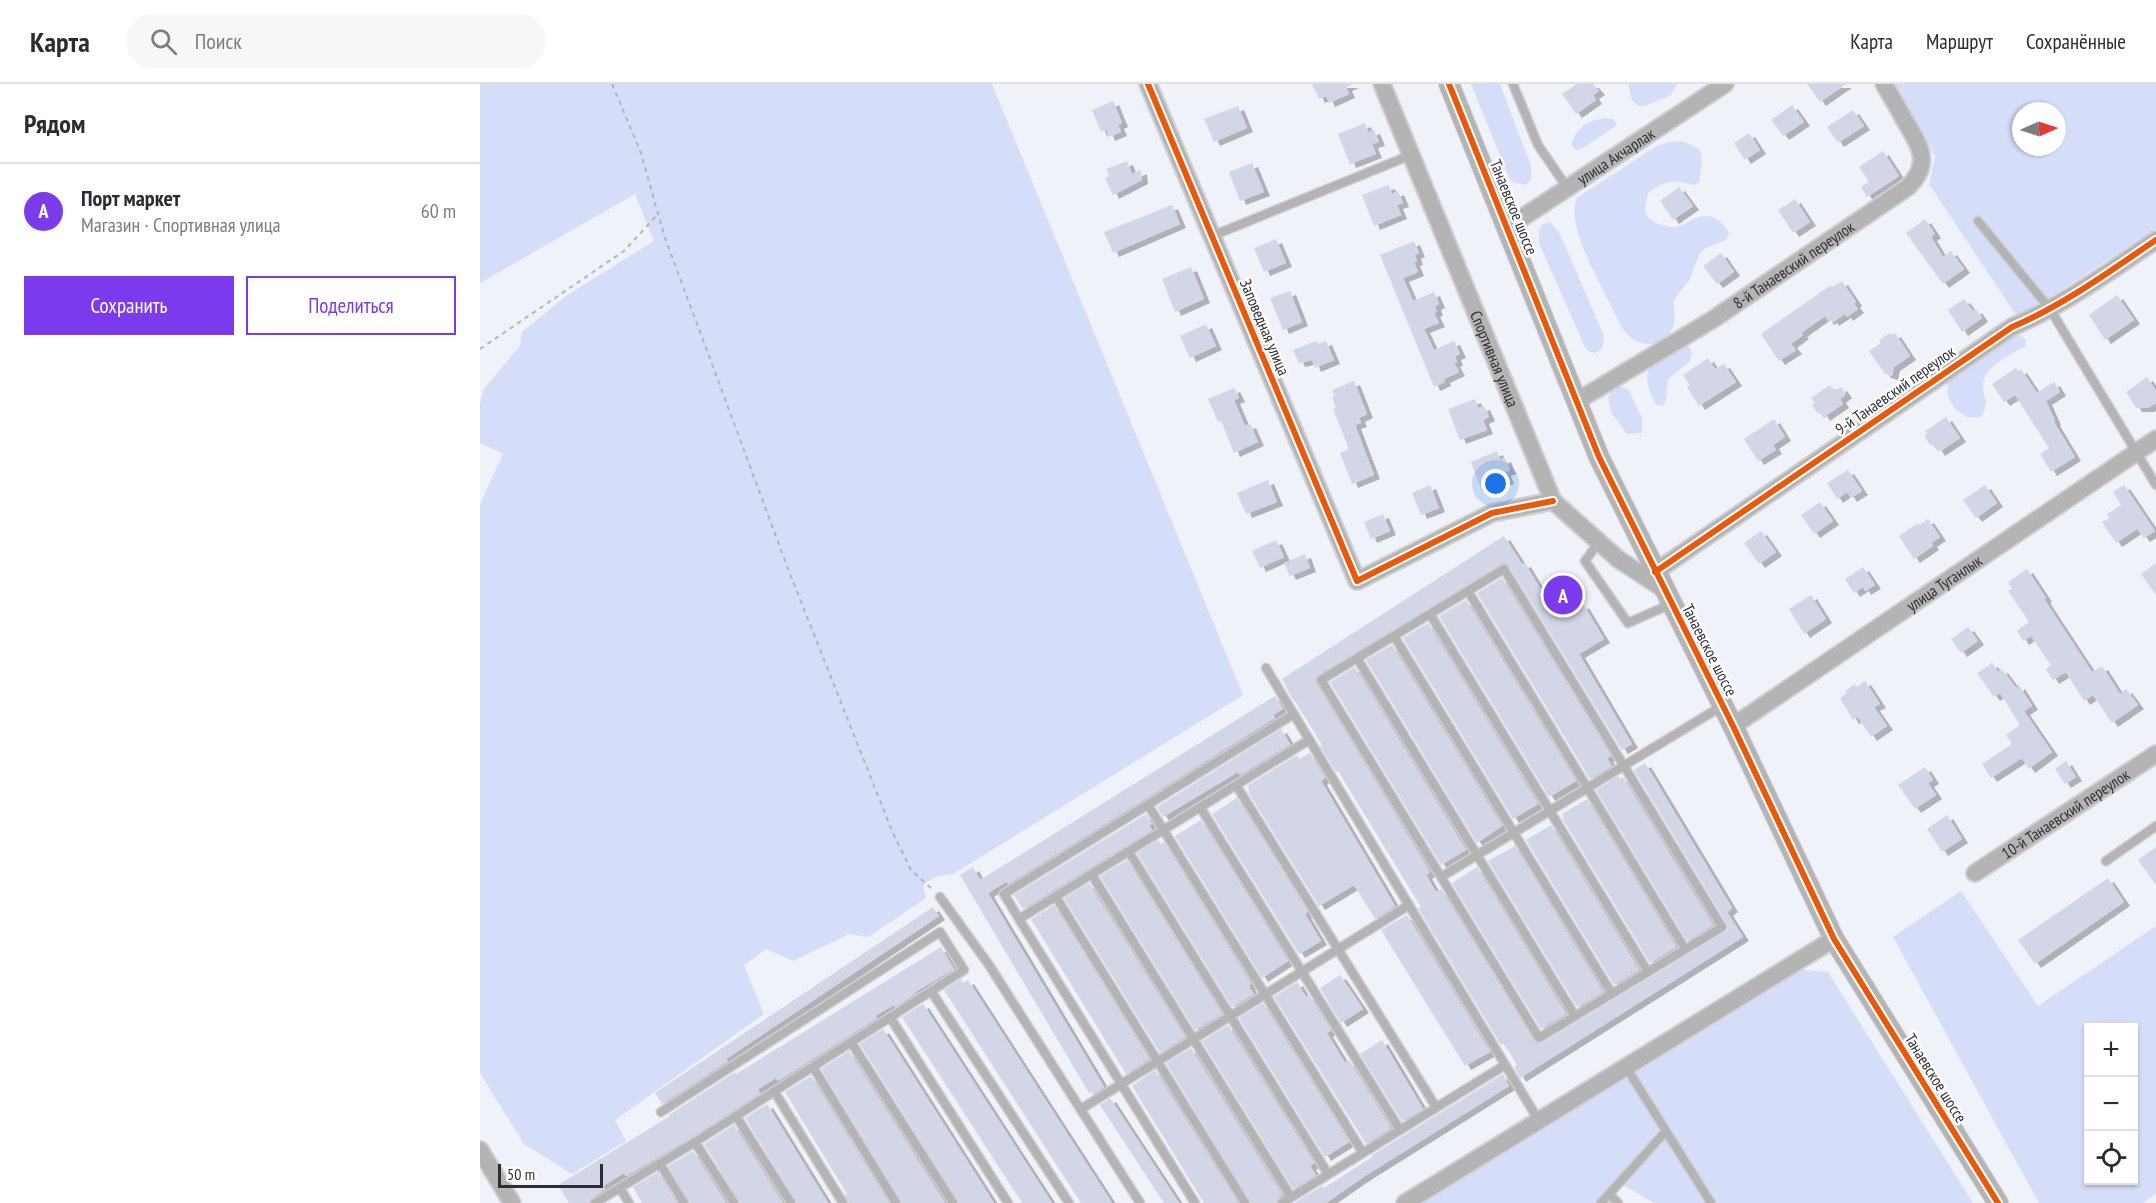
<!DOCTYPE html>
<html lang="ru">
<meta charset="utf-8">
<style>
:root{--surface:#fff;--page:#f7f7f7;--text:#2b2b33;--muted:#7c7c81;--line:#e1e1e2;--accent:#7c3aed}
body{margin:0;font-family:"PT Sans Narrow",sans-serif;background:var(--page);color:var(--text)}
.controls{position:absolute;right:18px;bottom:18px;display:grid;overflow:hidden;border-radius:0px;box-shadow:0 2px 4px #0004}
.controls button{width:54px;height:54px;display:grid;place-items:center;padding:0;border:0;border-bottom:2px solid var(--line);background:var(--surface);color:var(--text);font:30px sans-serif}
.compass{position:absolute;left:1532px;top:18px;width:54px;height:54px;border-radius:50%;background:var(--surface);box-shadow:0 2px 4px #0004;rotate:87deg}
.scale{position:absolute;left:18px;bottom:15px;width:105px;box-sizing:border-box;padding-left:6px;border:3px solid #2d2e33;border-top:0;font-size:16px;line-height:21px;white-space:nowrap;color:#2d2e33;-webkit-text-stroke:4px #fff;paint-order:stroke}
.you{position:absolute;left:1016px;top:400px;width:21px;height:21px;margin:-15px;border:4px solid #fff;border-radius:50%;background:#1a73e8;box-shadow:0 0 0 9px #1a73e833}
.badge{display:grid;place-items:center;width:39px;height:39px;border-radius:50%;background:var(--accent);color:#fff;font-size:20px;font-weight:700}
.pin{position:absolute;translate:-50% -50%;border:3px solid #fff;box-shadow:0 2px 6px #0006}
.list{margin:0;padding:0;list-style:none}
h2{display:flex;justify-content:space-between;align-items:center;height:78px;margin:0;padding:0 24px;font-size:26px}
h2 small{font-size:20px;font-weight:400;color:var(--muted)}
.list li{display:grid;grid-template-columns:39px 1fr auto;gap:18px;align-items:center;box-sizing:border-box;height:96px;padding:0 24px;border-top:2px solid var(--line)}
.list b{display:block;font-size:22px;white-space:nowrap}
.list p{margin:0;font-size:20px;white-space:nowrap;color:var(--muted)}
.list em{font-size:20px;font-style:normal;color:var(--muted)}
.actions{display:flex;gap:12px;padding:18px 24px}
.actions a{flex:1;padding:14px 0;border:2px solid var(--accent);border-radius:0px;text-align:center;font-size:21px;color:var(--accent)}
.actions .main{background:var(--accent);color:#fff}
.icon{flex:none;width:33px;height:33px;fill:none;stroke:currentColor;stroke-width:2;stroke-linecap:round;stroke-linejoin:round}
.map{position:relative;flex:none;width:1676px;height:1119px;overflow:hidden}
header{display:flex;align-items:center;gap:36px;box-sizing:border-box;height:84px;padding:0 30px;background:var(--surface);border-bottom:2px solid var(--line)}
header strong{font-size:28px}
nav{display:flex;gap:33px;margin-inline-start:auto;font-size:21px}
.search{width:420px;height:54px;background:var(--page);display:flex;align-items:center;gap:15px;box-sizing:border-box;padding:0 21px;border-radius:33px;color:var(--muted);font-size:22px}
main{display:flex}
aside{flex:1;background:var(--surface)}
.map>svg:first-child{display:block}
.green{fill:#d6ddf8;fill-rule:evenodd}
.building{fill:#d2d6e6;filter:url(#shadow)}
.lines{fill:none;stroke-linecap:round;stroke-linejoin:round}
.service-casing{stroke:#ced0d5;stroke-width:11}
.minor-casing{stroke:#ced0d5;stroke-width:20}
.tertiary-casing{stroke:#ced0d5;stroke-width:22}
.path{stroke:#b4b5b6;stroke-width:2;stroke-dasharray:4.5 4.5;stroke-linecap:butt}
.service{stroke:#b5b4b4;stroke-width:8}
.minor{stroke:#b5b4b4;stroke-width:16}
.tertiary{stroke:#b5b4b4;stroke-width:20}
.cycleway-casing{stroke:#fff;stroke-width:10}
.cycleway{stroke:#e8590c;stroke-width:6}
.labels{text-anchor:middle;dominant-baseline:central;stroke-width:5;stroke-linejoin:round;paint-order:stroke}
.street-label{font-size:16px;fill:#2d2e33;stroke:#fff}
</style>
<header>
<strong>Карта</strong>
<div class="search"><svg class="icon" aria-label="search" viewBox="0 0 24 24"><circle cx="10" cy="10" r="6"/><path d="M15 15l6 6"/></svg>Поиск</div>
<nav><a>Карта</a><a>Маршрут</a><a>Сохранённые</a></nav>
</header>
<main>
<aside>
<h2>Рядом<small></small></h2>
<ul class="list">
<li><span class="badge">A</span><div><b>Порт маркет</b><p>Магазин · Спортивная улица</p></div><em>60 m</em></li>
</ul>
<div class="actions"><a class="main">Сохранить</a><a>Поделиться</a></div>
</aside>
<div class="map">
<svg width="1676" height="1119" viewBox="0 0 1676 1119">
<defs>
<filter id="shadow"><feDropShadow dx="6" dy="4" stdDeviation="0" flood-color="#0004"/></filter>
</defs>
<rect width="100%" height="100%" fill="#f0f2f9"/>
<!-- green -->
<path class="green" d="M0,0H512L763,611L473,790L457,792L443,801L446,814L388,853L369,850L313,877L286,865L264,881L284,930L135,1036L146,1057L92,1090L44,1060L0,989V420L23,370L0,359V318L4,305L40,262L42,248L86,212L174,157L155,110L0,199Z
M991,0H1020L1051,82V96L1045,101L1032,98L1028,91Z
M1148,0H1197L1191,11L1164,22L1157,21L1152,16Z
M1414,0H1676V145L1538,234L1449,100L1455,72ZM1541,27H1577V63H1541Z
M1126,34L1133,35L1137,41L1103,64L1096,66L1091,61C1097,43 1108,36 1126,34Z
M1201,57C1232,67 1219,74 1220,97L1215,101C1190,96 1190,95 1169,108C1163,124 1162,135 1182,141C1186,142 1192,144 1196,143C1207,141 1216,131 1227,132C1238,133 1244,141 1249,149L1246,156L1226,164L1220,168L1210,195L1193,217C1194,225 1196,234 1194,240C1187,263 1162,266 1147,250C1139,242 1135,228 1129,218C1118,195 1085,139 1097,114L1175,63L1188,58Z
M1070,138L1079,148L1124,252L1122,265L1115,269L1108,267L1104,261L1059,159V146L1063,140Z
M1540,251L1545,255L1546,262C1533,269 1501,284 1503,302C1504,319 1510,316 1501,333H1487L1475,325L1468,313L1467,299L1474,288L1526,253Z
M1204,260L1210,264L1212,271L1209,278L1188,295L1186,315L1183,322L1176,321C1156,281 1172,281 1204,260Z
M1135,301L1148,305L1162,334V349L1147,350L1131,328L1128,313Z
M1481,807L1558,922L1676,842V1109L1663,1119H1559L1413,853ZM1608,944H1654V1096H1608Z
M1323,886L1348,888L1493,1119H1174L1142,1100L1125,1119H944Z"/>
<!-- building -->
<path class="building" d="M832,0H873L866,3L869,10L849,19L846,12L839,15Z
M1097,0H1113L1119,7L1113,11L1116,16L1096,30L1082,10Z
M1327,0H1366L1340,18Z
M633,17L642,39L638,41L641,48L629,53L626,45L621,48L612,26Z
M1312,21L1324,38L1303,52L1291,36Z
M758,22L767,44L734,58L724,35Z
M1373,26L1384,42L1358,59L1347,43Z
M885,39L888,48L894,46L899,58L892,60L896,70L870,80L858,50Z
M1269,49L1280,66L1265,76L1254,59Z
M1403,67L1419,92L1387,113L1381,103L1389,98L1379,83Z
M647,77L652,90L661,86L662,96L633,111L625,94L629,92L626,85Z
M772,79L784,108L760,117L749,88Z
M909,101L912,110L918,107L923,119L917,121L921,131L894,142L882,111Z
M1199,103L1213,122L1193,136L1180,117Z
M1315,115L1330,138L1313,149L1298,126Z
M692,121L700,140L633,169L624,148Z
M1445,135L1455,150L1451,153L1463,173L1471,167L1484,185L1463,200L1426,149Z
M796,155L806,179L784,188L774,164Z
M934,157L939,169L935,171L937,177L934,178L938,188L923,194L933,217L954,208L959,220L955,222L957,228L954,229L959,239L944,245L954,266L974,257L980,270L975,272L977,278L974,279L979,288L964,295L965,298L954,303L900,171Z
M1241,169L1254,188L1237,200L1223,182Z
M711,183L724,215L695,228L682,195Z
M1362,197L1376,218L1374,220L1378,225L1367,233L1365,230L1353,238L1351,235L1348,237L1345,232L1321,249L1323,251L1311,260L1316,266L1299,277L1281,250L1351,201L1352,203Z
M810,207L822,238L803,246L790,214Z
M1637,211L1654,236L1625,256L1609,231Z
M1484,215L1493,227L1496,225L1502,234L1482,248L1468,226Z
M726,240L736,262L710,274L700,252Z
M1410,249L1412,251L1415,249L1430,272L1414,283L1412,292L1405,290L1389,267L1401,259L1399,256Z
M836,257L838,260L846,257L854,276L835,284L832,276L819,279L813,266Z
M1228,274L1235,285L1244,280L1256,298L1219,322L1207,303L1210,301L1203,291Z
M1536,284L1538,287L1541,285L1557,309L1574,298L1580,308L1566,317L1575,337L1574,338L1595,373L1571,388L1560,370L1569,364L1535,311L1524,318L1512,300Z
M1667,293L1676,307V319L1668,324H1656L1646,308Z
M874,297L887,330L879,334L881,339L875,341L894,391L872,400L860,369L869,365L853,325L856,324L852,313L855,312L852,306Z
M1350,301L1355,307L1361,303L1366,310L1360,315L1363,320L1344,333L1341,328L1338,330L1332,321L1335,319L1331,314Z
M754,304L759,314L754,316L765,342L770,340L778,358L754,369L741,337L738,338L728,315Z
M995,315L998,324L1004,322L1009,333L1003,336L1007,346L980,356L968,325Z
M1466,333L1480,354L1459,368L1454,360L1451,362L1444,352L1447,350L1445,347Z
M1294,335L1305,353L1293,361L1296,366L1278,377L1264,355Z
M1017,367L1020,376L1025,374L1030,386L1025,388L1028,396L1002,407L991,378Z
M1368,386L1382,407L1371,414L1367,408L1357,415L1347,399Z
M788,396L797,418L766,430L757,409Z
M950,401L959,424L941,431L932,409Z
M1505,401L1517,419L1496,434L1483,416Z
M1644,401L1675,447L1664,454L1657,445L1636,459L1622,438L1629,434L1627,430L1641,421L1633,408Z
M1340,418L1353,437L1334,450L1321,431Z
M903,430L910,447L891,455L884,438Z
M1448,435L1460,453L1451,459L1453,462L1434,475L1419,452L1438,439L1439,441Z
M1281,447L1296,468L1279,480L1264,459Z
M1024,452L1042,480L1045,479L1061,506L1082,492L1100,522L1103,520L1124,555L1099,570L1152,660L1142,666L1029,482L1024,479L838,591L835,596L836,599L950,788L946,791L956,808L961,805L1054,957L1059,960L1062,959L1248,846L1247,840L1154,686L1165,679L1252,824L1247,828L1263,853L1040,994L1034,983L1037,981L1024,959L1021,961L938,824L941,823L858,687L856,688L840,662L842,661L815,617L814,618L802,595Z
M796,456L804,473L780,484L772,467Z
M825,470L830,484L810,492L804,479Z
M1676,479V511L1661,490Z
M1383,483L1395,501L1385,507L1383,503L1374,509L1365,495Z
M1547,485L1566,514L1564,515L1612,588L1622,582L1640,610L1646,605L1658,621L1632,639L1613,611L1604,617L1586,588L1573,596L1566,585L1571,581L1551,552L1543,557L1537,547L1549,538L1528,507L1532,505L1528,498Z
M1022,494L1131,672L1127,674L1132,682L1110,695L997,509Z
M1331,511L1346,535L1324,550L1309,525Z
M986,516L1096,697L1069,713L959,532Z
M948,539L1058,720L1033,735L923,554Z
M1488,543L1498,557L1481,569L1471,555Z
M912,561L1022,742L997,759L886,576Z
M1512,579L1518,588L1522,585L1536,604L1539,601L1552,622L1544,627L1572,668L1549,685L1542,674L1511,694L1502,680L1532,660L1526,651L1540,641L1520,609L1514,613L1497,589Z
M875,583L986,766L961,781L850,598Z
M1385,597L1400,620L1394,623L1407,642L1391,653L1378,633L1373,636L1360,614L1367,609L1365,607L1375,600L1377,603Z
M795,612L803,625L793,631L795,634L528,800L526,798L508,809L624,1003L613,1010L611,1008L609,1009L480,791L493,783L500,796Z
M801,645L810,660L760,691L758,688L683,733L677,723Z
M830,669L845,694L841,697L915,822L895,835L874,801L839,822L768,708L770,707L767,702L817,671L819,675Z
M1586,677L1596,693L1585,700L1575,685Z
M1445,683L1453,696L1448,699L1456,711L1435,725L1418,701Z
M1138,692L1140,694L1143,693L1233,841L1207,857L1116,706Z
M757,714L828,828L825,830L841,857L819,870L732,730Z
M1107,715L1196,863L1170,879L1082,734L1084,733L1082,730Z
M666,730L672,740L669,741L672,746L543,825L534,811Z
M1467,731L1482,755L1462,768L1447,745Z
M721,736L808,877L782,894L695,752Z
M1071,741L1159,886L1134,901L1046,756Z
M678,756L681,760L684,758L771,900L769,902L774,910L752,923L657,769Z
M1035,762L1123,908L1097,923L1008,777Z
M1676,763V801L1658,776Z
M647,776L742,930L715,946L620,792Z
M997,783L1086,930L1061,945L972,799Z
M1628,794L1644,818L1555,880L1538,856Z
M609,799L705,953L680,969L584,814Z
M574,821L669,975L646,990L551,835Z
M453,823L459,832L246,975L248,977L182,1020L175,1009Z
M927,831L1010,968L985,982L901,846Z
M461,863L474,885L435,908L436,909L415,923L414,921L395,932L397,934L298,997L296,994L278,1005L280,1009L212,1053L146,1092L144,1089L123,1102L125,1105L112,1114L109,1119H89L78,1101L190,1032L189,1031L255,988L256,990Z
M860,891L883,925L861,939L840,904Z
M481,895L483,899L488,896L632,1119H601L464,906Z
M817,898L826,913L829,911L851,946L847,949L865,979L869,976L911,1044L886,1060L794,913Z
M783,919L869,1058L845,1073L759,934Z
M443,920L572,1119H542L422,933Z
M748,941L834,1079L830,1082L836,1091L813,1105L722,957Z
M403,945L514,1119H479L380,960Z
M902,956L943,1025L922,1037L880,970Z
M711,964L802,1111L797,1116L796,1119H771L686,979Z
M369,967L465,1119H422L341,985Z
M675,986L758,1119H724L652,1002Z
M1023,990L1029,1002L885,1092L846,1119H814L842,1102L844,1104L892,1073V1071Z
M331,992L409,1119H369L365,1111L367,1110L305,1008Z
M630,1014L699,1119H684L620,1021Z
M287,1020L348,1119H317L265,1034Z
M254,1041L303,1119H260L224,1060Z
M213,1067L246,1119H210L188,1082Z
M178,1088L197,1119H162L153,1103Z"/>
<g class="lines">
<defs>
<path id="service" d="M1033,0L1058,61L1088,105
M1498,137L1570,225L1676,401
M732,152L931,71
M1119,458L1105,477L1148,539L1191,520
M988,507L1205,865
M950,530L1168,888
M914,552L1132,910
M877,574L1095,932
M786,584L1059,1037
M756,701L956,1023
M668,721L883,1069
M720,723L920,1046
M649,768L848,1090
M1626,777L1676,742
M612,791L811,1113
M961,793L841,596L1024,485L1242,843L1059,954L961,793C1055,736 1148,679 1242,622
M460,813L509,881L660,1119
M576,813L765,1119
M539,835L524,810L814,630
M451,907L589,1119
M410,933L528,1119
M371,958L473,1119
M333,983L416,1119
M1146,983L1231,1119
M294,1007L363,1119
M601,1025L929,821
M181,1028L460,848L484,886L215,1058L254,1119
M256,1032L311,1119
M180,1080L204,1119
M140,1104L149,1119
M1129,1110L1138,1119
M115,1119L215,1058
M715,1119L539,835L829,656
M802,1119L1025,981
M1121,1119L1186,1047"/>
<g id="minor">
<path d="M668,0L877,497L1012,429L1073,417"/>
<path id="s1" d="M902,0L1073,417L1138,475L1182,504"/>
<path id="s2" d="M1028,143L1245,0"/>
<path id="s3" d="M1097,317L1232,236L1428,103C1452,79 1440,62 1425,37C1418,24 1411,12 1404,0"/>
<path d="M1175,488L1532,243C1584,221 1630,187 1676,156"/>
<path id="s4" d="M1253,642L1676,355"/>
<path id="s5" d="M1495,789L1676,670"/>
<path d="M0,1066L32,1119"/>
<path d="M925,1119L1354,855"/>
</g>
<path id="tertiary" d="M969,0L1119,373L1253,642L1354,855L1518,1119"/>
</defs>
<!-- service casing -->
<use href="#service" class="service-casing"/>
<!-- minor casing -->
<use href="#minor" class="minor-casing"/>
<!-- tertiary casing -->
<use href="#tertiary" class="tertiary-casing"/>
<!-- path -->
<path class="path" d="M132,0L161,69L184,151L310,490L412,747L431,786L452,805
M0,265L144,167L178,130"/>
<!-- service -->
<use href="#service" class="service"/>
<!-- minor -->
<use href="#minor" class="minor"/>
<!-- tertiary -->
<use href="#tertiary" class="tertiary"/>
<defs>
<path id="cycleway" d="M668,0L877,497L1012,429L1073,417
M969,0L1119,373L1253,642L1354,855L1518,1119
M1175,488L1532,243C1584,221 1630,187 1676,156"/>
</defs>
<!-- cycleway casing -->
<use href="#cycleway" class="cycleway-casing"/>
<!-- cycleway -->
<use href="#cycleway" class="cycleway"/>
</g>
<g class="labels">
<!-- street labels -->
<g class="street-label">
<text stroke="none"><textPath href="#s2" startOffset="129">улица Акчарлак</textPath></text>
<text transform="translate(1034 123) rotate(68)">Танаевское шоссе</text>
<text stroke="none"><textPath href="#s3" startOffset="256">8-й Танаевский переулок</textPath></text>
<text transform="translate(785 243) rotate(67)">Заповедная улица</text>
<text stroke="none"><textPath href="#s1" startOffset="297">Спортивная улица</textPath></text>
<text transform="translate(1415 306) rotate(-35)">9-й Танаевский переулок</text>
<text stroke="none"><textPath href="#s4" startOffset="255">улица Туганлык</textPath></text>
<text transform="translate(1230 566) rotate(63)">Танаевское шоссе</text>
<text stroke="none"><textPath href="#s5" startOffset="108">10-й Танаевский переулок</textPath></text>
<text transform="translate(1456 994) rotate(58)">Танаевское шоссе</text>
</g>
</g>
</svg>
<div class="controls">
<button>+</button>
<button>−</button>
<button><svg class="icon" aria-label="locate" viewBox="0 0 24 24"><circle cx="12" cy="12" r="6"/><path d="M12 2v4M12 18v4M2 12h4M18 12h4"/></svg></button>
</div>
<svg class="compass" viewBox="-18 -18 36 36"><path d="M0-13l5 13h-10z" fill="#e53935"/><path d="M0 13l5-13h-10z" fill="#7c7c81"/></svg>
<div class="scale">50 m</div>
<div class="you"></div>
<div class="pin badge" style="left:1083px;top:511px">A</div>
</div>
</main>
